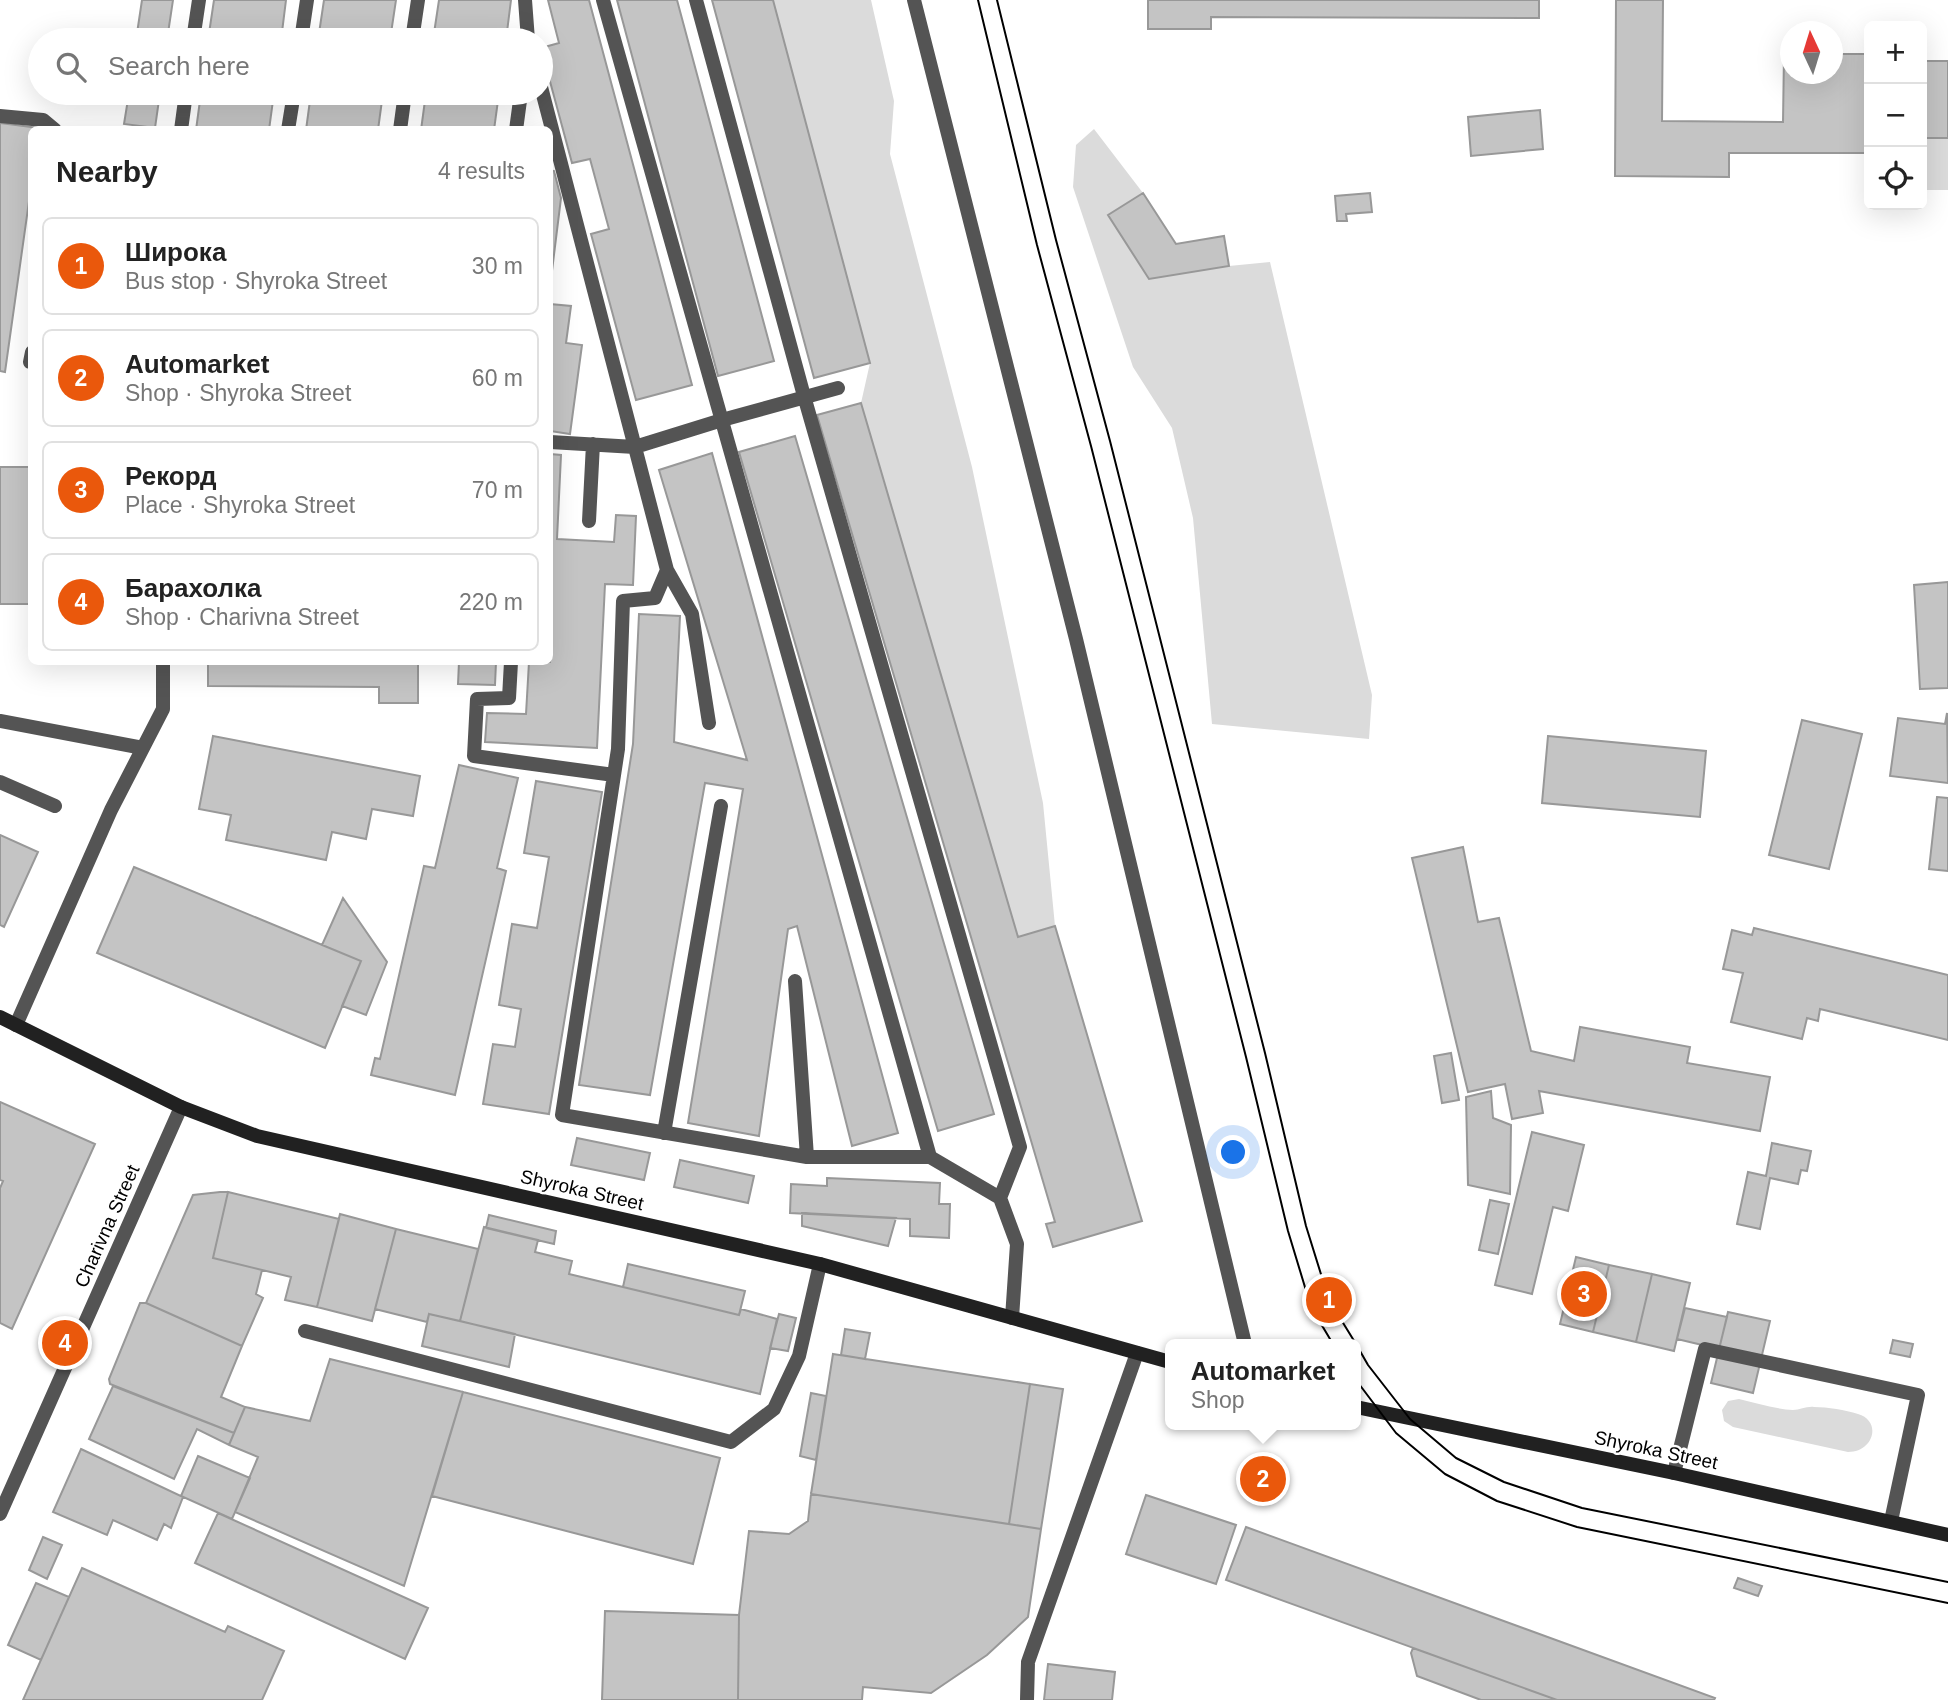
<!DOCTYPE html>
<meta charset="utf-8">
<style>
:root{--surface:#fff;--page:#f2f2f2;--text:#222;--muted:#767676;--line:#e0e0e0;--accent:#ea580c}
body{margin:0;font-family:Arial,sans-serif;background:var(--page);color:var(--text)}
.controls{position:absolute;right:21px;top:21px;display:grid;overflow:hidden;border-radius:10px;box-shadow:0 7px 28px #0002}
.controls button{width:63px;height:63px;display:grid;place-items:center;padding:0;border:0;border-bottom:2px solid var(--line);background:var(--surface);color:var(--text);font:35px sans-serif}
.compass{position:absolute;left:1780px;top:21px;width:63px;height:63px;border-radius:50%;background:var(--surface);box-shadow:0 7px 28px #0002;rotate:356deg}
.you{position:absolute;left:1234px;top:1153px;width:24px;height:24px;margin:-18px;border:5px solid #fff;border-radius:50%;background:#1a73e8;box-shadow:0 0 0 10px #1a73e833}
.badge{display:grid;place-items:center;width:46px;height:46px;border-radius:50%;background:var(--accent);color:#fff;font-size:23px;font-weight:700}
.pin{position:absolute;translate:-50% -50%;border:4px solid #fff;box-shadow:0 2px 7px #0006}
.popup{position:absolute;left:1165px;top:1339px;width:196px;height:91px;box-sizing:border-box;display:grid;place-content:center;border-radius:10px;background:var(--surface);filter:drop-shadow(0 2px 5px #0005);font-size:23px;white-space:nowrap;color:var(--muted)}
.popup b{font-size:26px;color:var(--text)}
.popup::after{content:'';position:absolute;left:50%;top:100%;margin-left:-14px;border:14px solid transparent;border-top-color:var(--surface)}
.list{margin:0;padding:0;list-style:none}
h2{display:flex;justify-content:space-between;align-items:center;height:91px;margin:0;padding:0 28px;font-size:30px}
h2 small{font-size:23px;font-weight:400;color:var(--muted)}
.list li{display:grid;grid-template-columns:46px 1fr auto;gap:21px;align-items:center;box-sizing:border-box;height:98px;margin:0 14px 14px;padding:0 14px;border:2px solid var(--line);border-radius:10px}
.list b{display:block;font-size:26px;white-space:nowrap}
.list p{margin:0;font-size:23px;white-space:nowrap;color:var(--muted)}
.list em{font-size:23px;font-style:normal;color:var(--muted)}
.icon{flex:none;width:38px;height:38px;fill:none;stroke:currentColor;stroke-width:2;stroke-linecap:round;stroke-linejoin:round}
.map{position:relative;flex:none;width:1948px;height:1700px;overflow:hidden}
.search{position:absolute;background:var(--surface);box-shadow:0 7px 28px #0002;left:28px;top:28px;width:525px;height:77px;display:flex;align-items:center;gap:18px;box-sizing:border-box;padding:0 24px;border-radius:38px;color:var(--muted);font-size:26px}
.panel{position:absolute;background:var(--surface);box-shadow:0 7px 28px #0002;left:28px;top:126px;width:525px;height:539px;border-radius:10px}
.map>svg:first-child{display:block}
.green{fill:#dbdbdb}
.building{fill:#c4c4c4;stroke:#989898;stroke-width:2}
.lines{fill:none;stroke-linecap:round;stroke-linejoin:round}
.lane{stroke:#545454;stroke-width:14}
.street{stroke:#545454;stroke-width:14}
.secondary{stroke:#212121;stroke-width:14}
.tram{stroke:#000;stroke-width:2}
.labels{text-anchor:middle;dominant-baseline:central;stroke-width:5;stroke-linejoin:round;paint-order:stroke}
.street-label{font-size:19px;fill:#000;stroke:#fff}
</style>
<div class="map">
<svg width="1948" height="1700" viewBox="0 0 1948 1700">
<rect width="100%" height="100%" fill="#fff"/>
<!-- green -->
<path class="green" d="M773,0H871L894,101L890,154L972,467L1043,803L1055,926L1018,937L861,403L870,363Z
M1094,129L1143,193L1108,215L1149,279L1229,266L1270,262L1372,695L1369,739L1212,724L1193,518L1172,428L1133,367L1073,187L1076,145Z
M1922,138H1948V190H1922Z
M1739,1399C1756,1403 1775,1409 1793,1410C1800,1410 1807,1406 1814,1407C1828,1407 1845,1410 1858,1414C1882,1421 1874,1452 1848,1452L1733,1427L1724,1421L1722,1410L1728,1401Z"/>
<!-- building -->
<path class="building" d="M142,0H173L167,40H136Z
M214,0H286L281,40H208Z
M324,0H396L390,40H318Z
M439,0H511L506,40H433Z
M548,0H589L692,385L636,400L591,234L609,229L590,159L572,163L541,48L559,43Z
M617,0H677L774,361L718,376Z
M712,0H773L870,363L814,378Z
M1148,0H1539V18L1211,17V29H1148Z
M1616,0H1663L1662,121L1783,122L1784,54H1790V74H1832V54H1869V153H1729V177L1615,176Z
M1922,61H1948V138H1922Z
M129,93H160L155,128L124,124Z
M201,93H274L269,130H196Z
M311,93H383L378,130H306Z
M426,93H499L494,130H421Z
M1540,110L1543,149L1471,156L1468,117Z
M0,123L39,128L38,130H32V180L5,372L0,371Z
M550,170L554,171L561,198L550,287Z
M1143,193L1176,244L1224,236L1229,266L1149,279L1108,215Z
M1370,193L1372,212L1346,214L1347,221H1337L1335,196Z
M550,304L571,306L566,343L582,345L570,434L550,431Z
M861,403L1018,937L1055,926L1142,1221L1053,1247L1046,1224L1055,1222L817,415Z
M795,436L994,1114L938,1131L739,452Z
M712,453L898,1133L852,1146L797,926L788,929L759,1136L688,1123L743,789L705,783L650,1095L579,1085L633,744L639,614L680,616L674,742L747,760L659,470Z
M550,454L561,455L557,539L614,542L616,515L636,516L633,585L605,584L597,748L485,742L487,713L526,714L529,662H550Z
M0,467H32V604H0Z
M1948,582V688L1920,689L1914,585Z
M208,662H418V703H379V687L208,686Z
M459,662H496L495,685L458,684Z
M1947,713L1948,783L1890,776L1898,718L1945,724Z
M1802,720L1862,734L1829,869L1769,855Z
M213,736L420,776L413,816L372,809L366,839L332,832L326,860L226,840L231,815L199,809Z
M1548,736L1706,751L1700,817L1542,803Z
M459,765L518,778L497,868L506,871L455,1095L371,1075L375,1058L380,1059L424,866L435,868Z
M536,781L602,792L549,1114L483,1104L493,1044L515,1047L521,1009L499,1005L512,924L537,928L549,857L524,853Z
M1937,797L1948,798V871L1929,869Z
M0,835L38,852L4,927L0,925Z
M1463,847L1478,922L1499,918L1531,1051L1574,1061L1580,1027L1690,1047L1687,1063L1770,1077L1760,1131L1539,1091L1543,1113L1512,1119L1505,1084L1468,1092L1412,858Z
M134,867L361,961L325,1048L97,953Z
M343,898L387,962L366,1015L342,1006L361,961L322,945Z
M1754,928L1948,975V1040L1820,1009L1818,1021L1807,1018L1802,1039L1731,1022L1743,973L1723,969L1732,930L1752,935Z
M1451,1053L1459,1100L1442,1103L1434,1056Z
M1491,1091L1493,1118L1511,1125L1510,1194L1468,1185L1466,1097Z
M0,1102L95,1144L12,1329L0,1323V1188L3,1181L0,1180Z
M1532,1132L1584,1145L1568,1211L1553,1207L1532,1294L1495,1285Z
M577,1138L650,1153L644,1180L571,1165Z
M1772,1143L1811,1151L1807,1171L1801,1170L1798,1184L1770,1178L1760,1229L1737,1224L1748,1172L1766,1176Z
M680,1160L754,1176L748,1203L674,1187Z
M827,1178L940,1183L939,1204H950L949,1238L910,1236V1219L790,1213L791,1184L827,1186Z
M220,1192H228L213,1258L262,1270L256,1294L263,1298L242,1346L146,1303L193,1195Z
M228,1192L339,1219L317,1307L285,1300L291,1277L213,1258Z
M1490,1200L1509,1204L1498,1254L1479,1250Z
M802,1213L896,1218L888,1246L802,1226Z
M340,1214L396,1229L372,1321L317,1307Z
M489,1215L556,1231L554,1244L486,1228Z
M484,1227L538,1240L535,1252L572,1261L569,1274L739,1315L741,1309L777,1319L760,1394L460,1321Z
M396,1229L478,1249L460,1321L429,1314L427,1322L375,1309Z
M1576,1257L1609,1265L1593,1332L1560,1324Z
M628,1264L745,1291L739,1315L623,1287Z
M1609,1265L1652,1274L1636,1342L1593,1332Z
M1652,1274L1690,1283L1674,1351L1636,1342Z
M140,1303H146L242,1346L221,1397L245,1407L234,1433L110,1384L109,1379Z
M1685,1308L1727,1317L1719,1349L1677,1339Z
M1728,1312L1770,1321L1753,1393L1711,1383Z
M429,1314L515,1334L509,1367L422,1346Z
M779,1314L796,1318L788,1351L770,1348Z
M845,1329L870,1333L865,1359L841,1355Z
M1893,1340L1913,1344L1910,1357L1890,1353Z
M833,1354L1030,1384L1009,1524L811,1494Z
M330,1359L463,1392L404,1586L235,1512L258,1457L229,1445L245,1407L310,1421Z
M1030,1384L1063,1389L1041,1529L1009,1524Z
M113,1386L234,1433L229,1445L197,1429L174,1479L89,1439Z
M463,1392L720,1458L693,1564L432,1496Z
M811,1393L826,1396L816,1460L800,1456Z
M81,1449L183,1497L171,1528L164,1524L157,1540L113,1520L107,1535L53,1512Z
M198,1456L250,1478L232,1519L181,1496Z
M811,1494L1041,1529L1028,1617L987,1655L931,1693L863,1687L862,1700H738L739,1615L749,1531L789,1534L808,1521Z
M1146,1495L1236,1525L1216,1584L1126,1554Z
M218,1513L428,1608L405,1659L195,1563Z
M1246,1527L1715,1698L1714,1700H1557L1226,1580Z
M43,1537L62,1545L47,1579L29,1570Z
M82,1568L225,1632L228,1626L284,1651L262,1700H23Z
M1738,1578L1762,1586L1758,1596L1734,1588Z
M36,1583L69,1597L41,1660L8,1645Z
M605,1611L739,1615L738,1700H602Z
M1413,1648L1557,1700H1481L1417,1676L1411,1653Z
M1048,1664L1115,1672L1112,1700H1044Z"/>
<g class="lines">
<!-- lane -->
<path class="lane" d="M525,0L528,40
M603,0L930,1157L1000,1198L1017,1244L1012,1318
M696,0L804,396L1020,1147L1000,1198
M193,40L199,0
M301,40L307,0
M412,40L418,0
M541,87L667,570L655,598L623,601L618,749L562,1115L807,1157H930
M0,116L43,120L55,130
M181,130L186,93
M288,130L294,93
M400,130L405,93
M516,130L521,93
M30,362L32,352
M550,442L635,447L722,420L838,388
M589,521L593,444
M667,570L692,614L709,723
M511,662L509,698L477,699L474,756L614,775
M0,721L143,748
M0,782L55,806
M795,981L807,1157
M16,1025L111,810L163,709V662
M664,1133L721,806
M305,1331L731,1442L774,1409L799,1356L820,1264
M1674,1473L1705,1349L1918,1395L1891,1521
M1027,1700L1028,1662L1137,1353"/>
<!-- street -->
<path class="street" d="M914,0L1076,639L1245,1344
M0,1514L181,1107"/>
<!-- secondary -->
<path class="secondary" d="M0,1017L181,1107L257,1136L820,1264L1170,1362
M1356,1407L1674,1473L1948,1535"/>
<!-- tram -->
<path class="tram" d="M978,0L1037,245L1091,446L1246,1057L1288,1231L1311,1307L1333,1344
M997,0L1056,240L1110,441L1265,1053L1306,1226L1329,1300L1356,1344
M1356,1344L1368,1365L1410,1419L1456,1458L1504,1482L1582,1508L1948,1582
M1356,1380L1396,1433L1445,1474L1497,1501L1577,1527L1948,1603"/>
</g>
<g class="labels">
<!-- street labels -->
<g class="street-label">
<text transform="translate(582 1190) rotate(13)">Shyroka Street</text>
<text transform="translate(107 1226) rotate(-66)">Charivna Street</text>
<text transform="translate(1656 1450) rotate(12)">Shyroka Street</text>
</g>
</g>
</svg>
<div class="controls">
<button>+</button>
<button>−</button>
<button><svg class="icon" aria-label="locate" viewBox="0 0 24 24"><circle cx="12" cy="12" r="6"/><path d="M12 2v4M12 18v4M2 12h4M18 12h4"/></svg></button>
</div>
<svg class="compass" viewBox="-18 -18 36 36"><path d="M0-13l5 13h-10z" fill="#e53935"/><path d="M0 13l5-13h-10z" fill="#767676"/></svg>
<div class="you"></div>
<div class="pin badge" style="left:1329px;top:1300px">1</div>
<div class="pin badge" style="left:1263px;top:1479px">2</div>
<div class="popup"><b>Automarket</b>Shop</div>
<div class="pin badge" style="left:1584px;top:1294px">3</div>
<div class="pin badge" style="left:65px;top:1343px">4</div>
<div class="search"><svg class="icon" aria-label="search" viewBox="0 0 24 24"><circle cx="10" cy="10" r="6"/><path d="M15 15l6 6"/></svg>Search here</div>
<section class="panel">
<h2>Nearby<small>4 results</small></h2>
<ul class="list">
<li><span class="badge">1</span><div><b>Широка</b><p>Bus stop · Shyroka Street</p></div><em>30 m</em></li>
<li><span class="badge">2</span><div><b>Automarket</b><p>Shop · Shyroka Street</p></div><em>60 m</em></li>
<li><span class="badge">3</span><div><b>Рекорд</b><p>Place · Shyroka Street</p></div><em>70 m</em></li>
<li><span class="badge">4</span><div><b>Барахолка</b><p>Shop · Charivna Street</p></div><em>220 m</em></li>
</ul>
</section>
</div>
